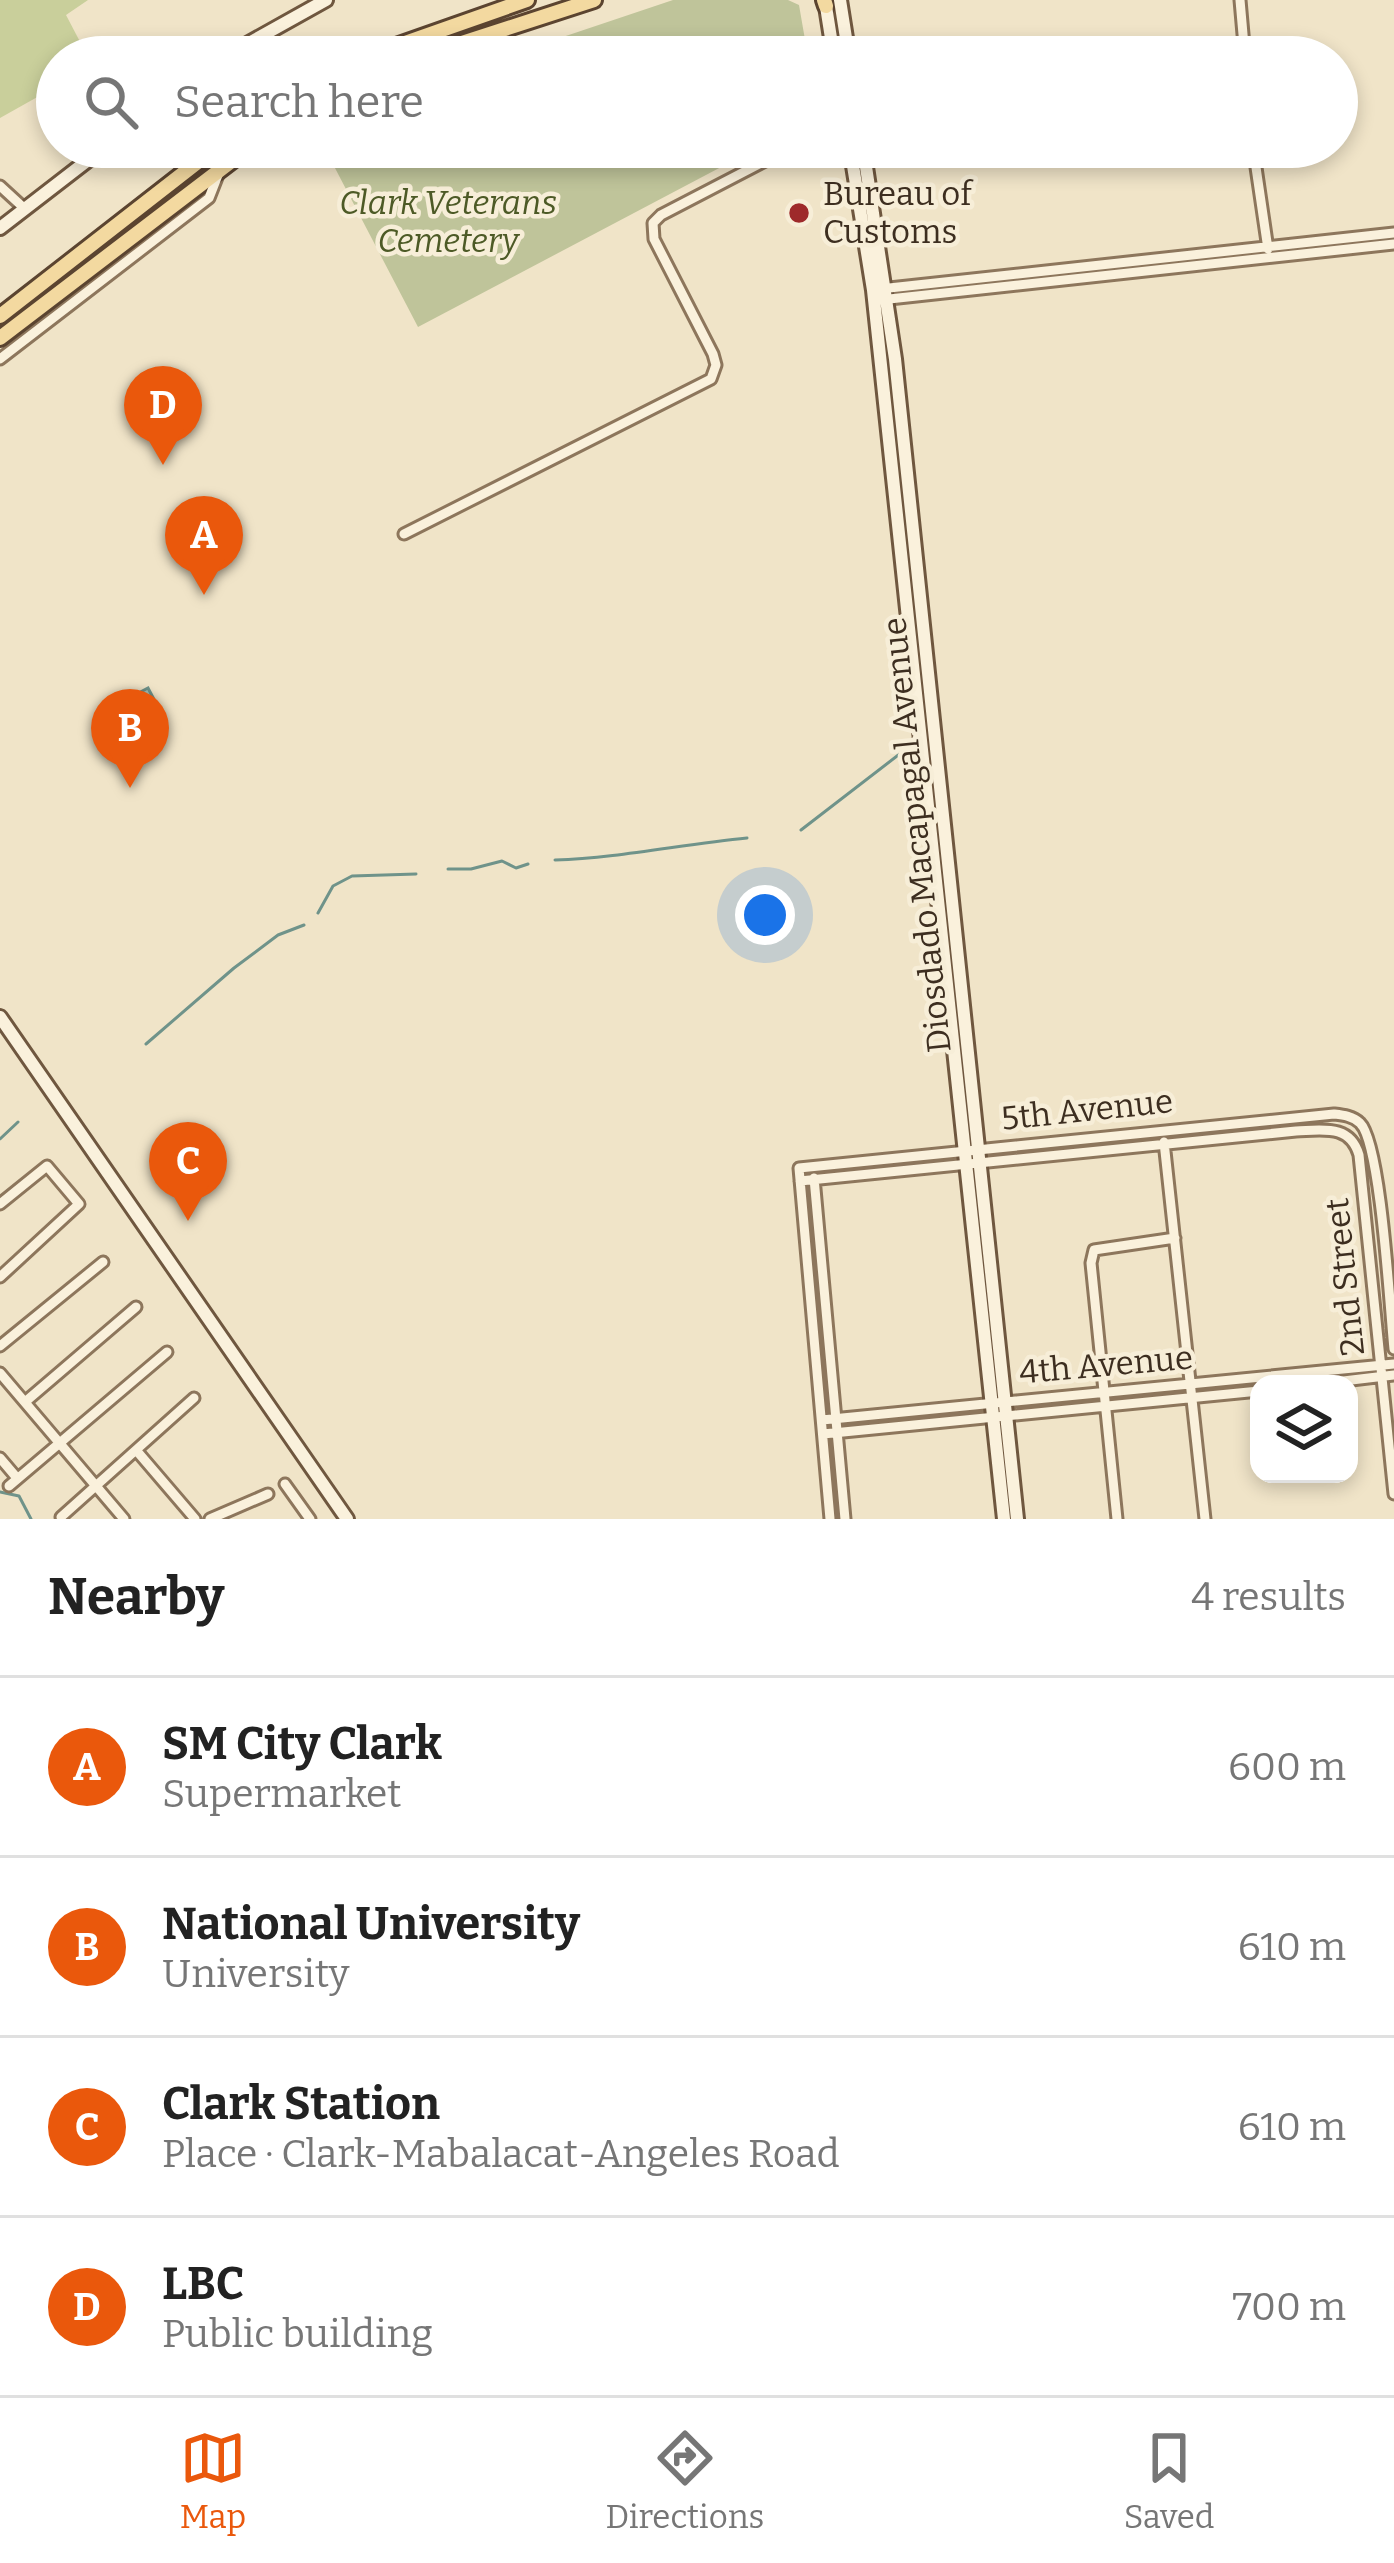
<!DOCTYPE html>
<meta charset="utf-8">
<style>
:root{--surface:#fff;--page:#f2f2f2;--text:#222;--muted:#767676;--line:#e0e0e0;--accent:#ea580c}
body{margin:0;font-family:Bitter,serif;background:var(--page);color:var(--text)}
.controls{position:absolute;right:36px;bottom:36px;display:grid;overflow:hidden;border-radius:24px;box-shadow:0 6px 18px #0003}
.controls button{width:108px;height:108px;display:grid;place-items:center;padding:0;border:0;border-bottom:3px solid var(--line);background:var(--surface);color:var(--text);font:60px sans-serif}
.you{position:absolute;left:765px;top:915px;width:42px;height:42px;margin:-30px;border:9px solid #fff;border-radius:50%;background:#1a73e8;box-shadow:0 0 0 18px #1a73e833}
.badge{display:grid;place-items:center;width:78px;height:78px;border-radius:50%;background:var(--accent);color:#fff;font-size:39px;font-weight:700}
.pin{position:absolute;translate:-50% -99px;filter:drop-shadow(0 3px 6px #0008)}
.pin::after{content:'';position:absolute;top:63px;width:42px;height:36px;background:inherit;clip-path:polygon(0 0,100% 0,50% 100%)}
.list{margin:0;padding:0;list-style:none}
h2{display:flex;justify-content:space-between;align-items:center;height:156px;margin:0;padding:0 48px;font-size:51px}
h2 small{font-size:39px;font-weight:400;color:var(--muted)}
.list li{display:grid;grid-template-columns:78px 1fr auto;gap:36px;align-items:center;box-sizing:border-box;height:180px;padding:0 48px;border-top:3px solid var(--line)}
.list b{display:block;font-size:45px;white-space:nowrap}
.list p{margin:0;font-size:39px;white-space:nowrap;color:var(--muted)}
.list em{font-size:39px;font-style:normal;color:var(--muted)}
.icon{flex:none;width:66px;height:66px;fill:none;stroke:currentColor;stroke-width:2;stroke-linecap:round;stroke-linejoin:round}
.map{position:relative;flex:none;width:1394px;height:1519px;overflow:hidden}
.search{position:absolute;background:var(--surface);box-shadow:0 6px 18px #0003;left:36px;right:36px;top:36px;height:132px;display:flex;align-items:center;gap:30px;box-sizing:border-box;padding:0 42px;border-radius:66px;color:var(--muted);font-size:45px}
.sheet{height:876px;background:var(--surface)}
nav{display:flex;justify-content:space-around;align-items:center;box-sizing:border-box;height:168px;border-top:3px solid var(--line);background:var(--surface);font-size:33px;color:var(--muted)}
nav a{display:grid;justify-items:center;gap:6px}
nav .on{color:var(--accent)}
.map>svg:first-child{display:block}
.green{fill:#c9cf9b}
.cemetery{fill:#bfc49a}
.water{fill:#a9c4bc;stroke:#6f938a;stroke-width:3}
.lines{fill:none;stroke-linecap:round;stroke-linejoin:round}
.stream{stroke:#6f938a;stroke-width:3}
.minor-casing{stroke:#8d765c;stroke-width:15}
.secondary-casing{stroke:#6f573f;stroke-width:18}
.primary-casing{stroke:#5b4430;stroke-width:20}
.minor{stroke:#faf1dc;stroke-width:9}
.secondary{stroke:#faf1dc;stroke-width:12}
.primary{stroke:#f3d9a0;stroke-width:14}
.poi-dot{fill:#9e2a2b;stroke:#f7eed8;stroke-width:4.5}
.labels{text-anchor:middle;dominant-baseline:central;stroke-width:9;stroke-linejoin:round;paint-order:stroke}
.poi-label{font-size:33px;fill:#3d2e20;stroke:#f7eed8;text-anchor:start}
.park-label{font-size:33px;font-style:italic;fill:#4d5a26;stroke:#f7eed8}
.street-label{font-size:33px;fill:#3d2e20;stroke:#f7eed8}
</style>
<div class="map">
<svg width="1394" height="1519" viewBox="0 0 1394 1519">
<rect width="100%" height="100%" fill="#f0e4c8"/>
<!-- green -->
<path class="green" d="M0,0H88L66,15L88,57H57V86L0,118Z
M227,147H241L0,334V322Z"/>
<!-- cemetery -->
<path class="cemetery" d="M673,0H788L799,5L808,57H500L532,40L539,45Z
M324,147H759L418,327Z"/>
<!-- water -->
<path class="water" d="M148,688L159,709L126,727L114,706Z"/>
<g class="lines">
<!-- stream -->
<path class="stream" d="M801,830L910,746
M555,860C619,858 683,844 747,838
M448,869H471L502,861L516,868L528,864
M318,913L333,886L352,876L416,874
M146,1044L234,968L278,935L304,925
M0,1139L18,1122
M0,1492L19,1496L31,1519"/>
<defs>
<path id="minor" d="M1240,0L1245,57
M1253,147L1268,249
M0,186L25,209
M880,289L1394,233
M880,300L1394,244
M0,359L209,198L218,175
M404,534L711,379L716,365L713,354L654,239L653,223L661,215L792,147
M1164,1142L1205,1519
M814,1178L845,1519
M800,1181L1296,1131C1323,1130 1350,1124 1359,1155L1394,1494
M0,1204L47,1166L79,1204L0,1277
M0,1346L103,1262
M0,1373L124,1519
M1318,1384L1394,1375
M25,1402L136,1307
M822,1420L1394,1364
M823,1434L1259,1391
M136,1450L195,1519
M0,1458L17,1478
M285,1484L310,1519
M9,1486L167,1352
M61,1517L194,1398
M210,1519L268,1494
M830,1519L799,1168L1334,1114C1343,1115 1353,1116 1360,1123C1381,1143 1390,1311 1394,1349
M1117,1519L1091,1263L1094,1250L1175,1238"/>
<path id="secondary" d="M825,0L834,57
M840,0L849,57
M224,57L326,0
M850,147L873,290L1004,1519
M863,147L895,359L1017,1519
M0,228L105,147
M0,1017L347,1519"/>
<path id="primary" d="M824,0L826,6
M365,57L527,0
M419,57L594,0
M0,316L217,147
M0,338L250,147"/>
</defs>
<!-- minor casing -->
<use href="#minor" class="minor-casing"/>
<!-- secondary casing -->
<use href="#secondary" class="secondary-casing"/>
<!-- primary casing -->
<use href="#primary" class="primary-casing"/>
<!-- minor -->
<use href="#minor" class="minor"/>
<!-- secondary -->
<use href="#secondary" class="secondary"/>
<!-- primary -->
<use href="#primary" class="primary"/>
</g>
<!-- markers -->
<circle class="poi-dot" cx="799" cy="213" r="12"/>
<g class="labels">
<!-- poi labels -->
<g class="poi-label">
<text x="823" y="194">Bureau of<tspan x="823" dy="38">Customs</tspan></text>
</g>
<!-- park labels -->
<g class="park-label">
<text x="448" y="203">Clark Veterans<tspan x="448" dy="38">Cemetery</tspan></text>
</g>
<!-- street labels -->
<g class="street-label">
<text transform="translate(917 835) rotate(-96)">Diosdado Macapagal Avenue</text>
<text transform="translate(1087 1110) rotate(-6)">5th Avenue</text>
<text transform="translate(1345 1277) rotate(-96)">2nd Street</text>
<text transform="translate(1106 1365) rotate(-5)">4th Avenue</text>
</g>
</g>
</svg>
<div class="controls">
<button><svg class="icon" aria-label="layers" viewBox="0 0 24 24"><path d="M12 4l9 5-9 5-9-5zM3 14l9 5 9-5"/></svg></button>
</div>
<div class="you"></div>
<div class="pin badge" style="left:204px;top:595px">A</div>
<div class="pin badge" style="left:130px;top:788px">B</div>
<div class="pin badge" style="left:188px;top:1221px">C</div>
<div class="pin badge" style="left:163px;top:465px">D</div>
<div class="search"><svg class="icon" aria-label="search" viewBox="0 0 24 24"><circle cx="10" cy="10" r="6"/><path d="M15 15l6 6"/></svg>Search here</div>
</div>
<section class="sheet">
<h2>Nearby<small>4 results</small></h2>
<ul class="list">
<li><span class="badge">A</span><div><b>SM City Clark</b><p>Supermarket</p></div><em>600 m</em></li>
<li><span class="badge">B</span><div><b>National University</b><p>University</p></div><em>610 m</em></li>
<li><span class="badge">C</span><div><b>Clark Station</b><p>Place · Clark-Mabalacat-Angeles Road</p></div><em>610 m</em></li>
<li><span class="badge">D</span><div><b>LBC</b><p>Public building</p></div><em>700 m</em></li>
</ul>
</section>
<nav>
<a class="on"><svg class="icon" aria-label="map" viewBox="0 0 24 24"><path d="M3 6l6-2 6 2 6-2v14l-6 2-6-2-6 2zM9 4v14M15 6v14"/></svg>Map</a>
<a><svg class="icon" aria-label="directions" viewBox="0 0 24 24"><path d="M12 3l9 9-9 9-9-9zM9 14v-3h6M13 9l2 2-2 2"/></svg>Directions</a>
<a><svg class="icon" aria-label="saved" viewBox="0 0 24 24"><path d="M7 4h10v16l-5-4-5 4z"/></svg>Saved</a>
</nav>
